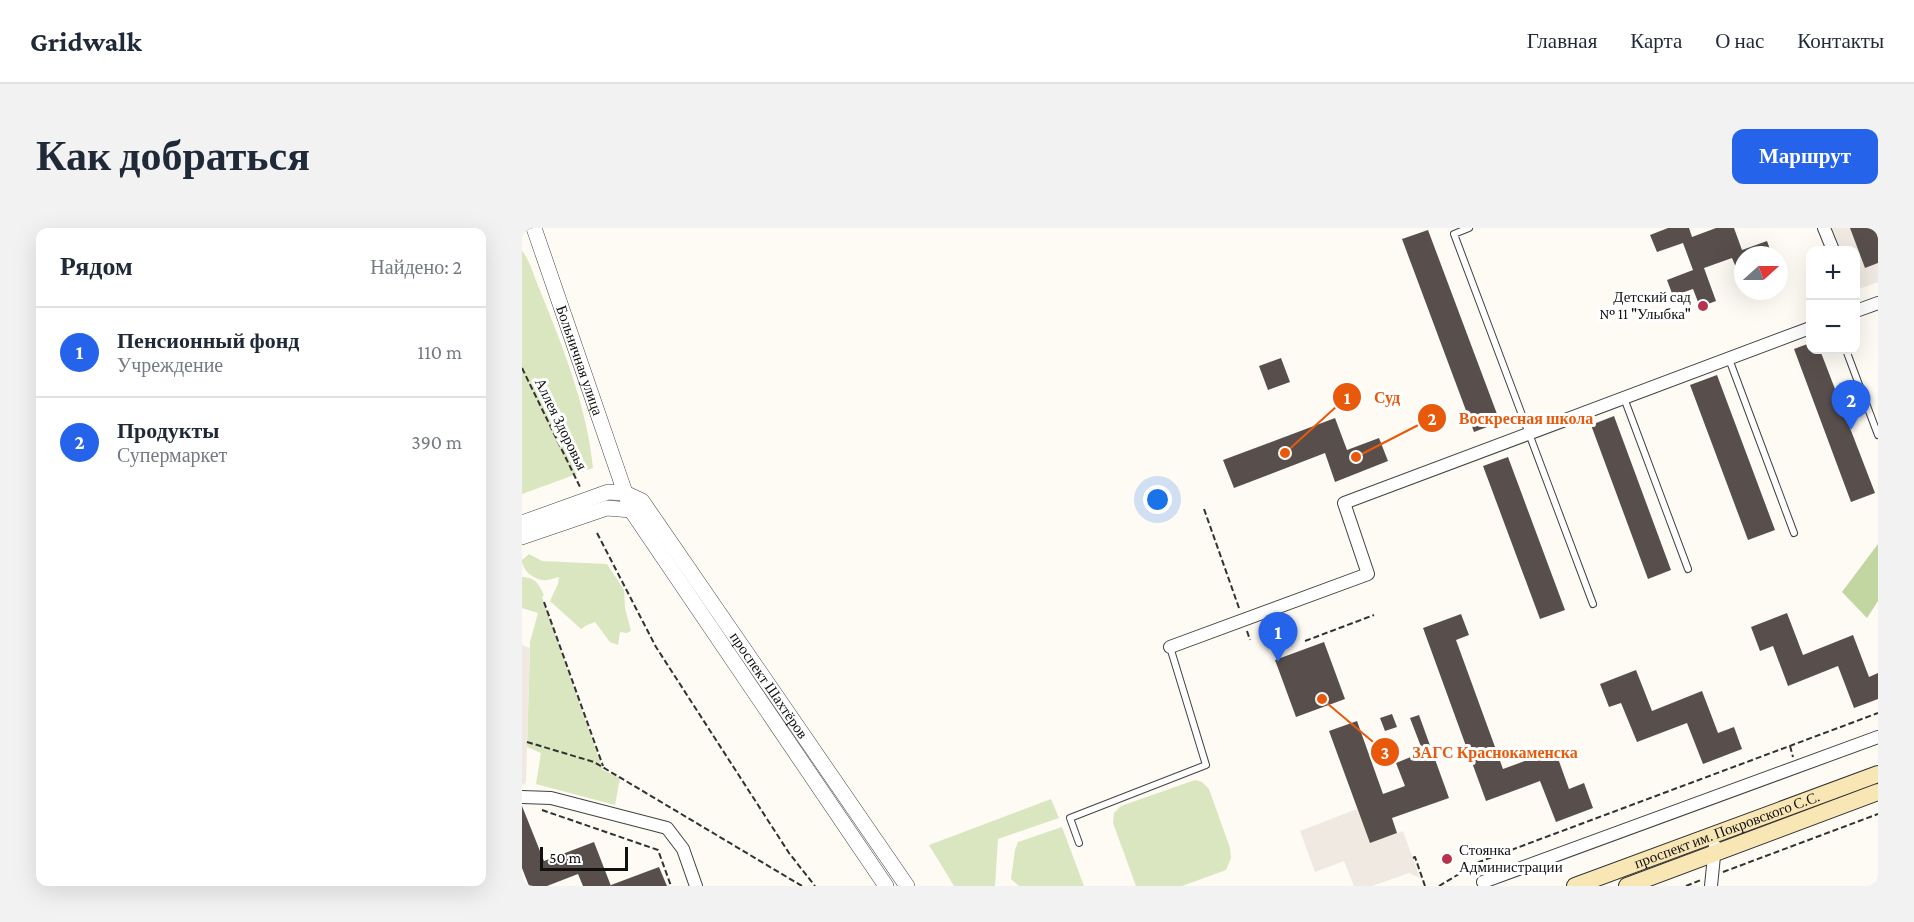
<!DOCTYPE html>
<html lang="ru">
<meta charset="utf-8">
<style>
:root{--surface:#fff;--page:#f2f2f3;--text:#1f2937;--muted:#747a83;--line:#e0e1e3;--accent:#2563eb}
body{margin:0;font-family:"Crimson Pro",serif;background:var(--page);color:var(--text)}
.controls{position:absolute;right:18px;top:18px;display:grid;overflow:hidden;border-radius:12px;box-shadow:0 6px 24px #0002}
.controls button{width:54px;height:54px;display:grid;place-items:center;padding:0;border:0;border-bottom:2px solid var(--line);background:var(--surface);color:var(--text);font:30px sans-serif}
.compass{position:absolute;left:1212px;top:18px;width:54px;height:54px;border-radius:50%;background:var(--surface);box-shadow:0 6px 24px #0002;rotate:69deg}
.scale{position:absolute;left:18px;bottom:15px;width:88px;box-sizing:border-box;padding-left:6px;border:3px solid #101010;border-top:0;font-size:16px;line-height:21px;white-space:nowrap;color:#101010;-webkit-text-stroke:4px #fff;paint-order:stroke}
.you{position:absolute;left:636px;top:272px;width:21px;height:21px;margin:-15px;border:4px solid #fff;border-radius:50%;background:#1a73e8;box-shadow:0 0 0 9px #1a73e833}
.badge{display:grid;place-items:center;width:39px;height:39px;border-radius:50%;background:var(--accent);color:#fff;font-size:20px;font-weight:700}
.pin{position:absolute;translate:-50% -50px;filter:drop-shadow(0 2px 3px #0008)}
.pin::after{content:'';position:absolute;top:32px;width:21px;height:18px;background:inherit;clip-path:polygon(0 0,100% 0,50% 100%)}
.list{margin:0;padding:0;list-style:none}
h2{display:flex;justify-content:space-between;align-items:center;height:78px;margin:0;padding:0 24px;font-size:26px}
h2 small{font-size:20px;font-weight:400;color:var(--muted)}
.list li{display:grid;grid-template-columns:39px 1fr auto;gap:18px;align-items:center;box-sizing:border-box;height:90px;padding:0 24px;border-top:2px solid var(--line)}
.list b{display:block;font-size:22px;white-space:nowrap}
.list p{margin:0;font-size:20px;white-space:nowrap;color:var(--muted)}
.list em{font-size:20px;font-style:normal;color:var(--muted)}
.map{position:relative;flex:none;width:1356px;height:658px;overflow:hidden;border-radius:12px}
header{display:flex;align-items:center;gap:36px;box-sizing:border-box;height:84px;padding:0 30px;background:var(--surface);border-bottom:2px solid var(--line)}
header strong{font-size:28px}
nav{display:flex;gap:33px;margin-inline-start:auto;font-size:21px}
.intro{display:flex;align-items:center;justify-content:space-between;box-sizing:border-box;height:144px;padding:0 36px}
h1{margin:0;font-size:42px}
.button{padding:15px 27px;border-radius:12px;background:var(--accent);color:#fff;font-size:21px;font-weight:700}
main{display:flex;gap:36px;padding:0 36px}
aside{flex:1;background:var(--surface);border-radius:12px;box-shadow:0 6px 24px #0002}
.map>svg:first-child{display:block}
.green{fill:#dae6bf}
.forest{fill:#c1d6a0}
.plaza{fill:#efe9e2}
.building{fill:#584f4d}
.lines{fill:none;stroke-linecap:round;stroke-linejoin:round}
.service-casing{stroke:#434343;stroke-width:8}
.minor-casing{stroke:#434343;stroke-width:14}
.tertiary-casing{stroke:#434343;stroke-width:16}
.secondary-casing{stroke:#323232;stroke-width:18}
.path{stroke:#323232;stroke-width:2;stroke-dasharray:6 3;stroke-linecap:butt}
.service{stroke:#fff;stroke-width:6}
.minor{stroke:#fff;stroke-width:12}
.tertiary{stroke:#fff;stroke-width:15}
.secondary{stroke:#f8e6b5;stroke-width:16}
.poi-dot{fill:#b4334e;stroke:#fff;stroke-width:2}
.labels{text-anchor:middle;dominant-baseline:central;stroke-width:6;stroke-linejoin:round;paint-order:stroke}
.poi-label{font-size:15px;fill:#101010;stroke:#fff;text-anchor:end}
.street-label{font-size:15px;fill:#101010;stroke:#fff}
.leader{fill:none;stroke:#e8590c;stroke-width:2}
.callout-dot{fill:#e8590c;stroke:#fff;stroke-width:2}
.mark-label{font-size:18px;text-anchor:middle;font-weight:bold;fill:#fff}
.callout-label{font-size:16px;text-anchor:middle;font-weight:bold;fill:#e8590c;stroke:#fff;stroke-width:6;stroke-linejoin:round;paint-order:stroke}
</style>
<header>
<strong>Gridwalk</strong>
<nav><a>Главная</a><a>Карта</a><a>О нас</a><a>Контакты</a></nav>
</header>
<div class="intro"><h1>Как добраться</h1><a class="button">Маршрут</a></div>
<main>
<aside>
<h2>Рядом<small>Найдено: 2</small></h2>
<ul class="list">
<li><span class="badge">1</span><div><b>Пенсионный фонд</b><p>Учреждение</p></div><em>110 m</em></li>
<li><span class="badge">2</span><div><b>Продукты</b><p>Супермаркет</p></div><em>390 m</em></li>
</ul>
</aside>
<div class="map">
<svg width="1356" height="658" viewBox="0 0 1356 658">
<rect width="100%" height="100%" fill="#fefaf4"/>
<!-- green -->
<path class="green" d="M0,23C8,32 12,49 17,60C40,117 65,178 71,240L0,266Z
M7,326L20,333L85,336L102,362L103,380L109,403L105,405L98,404L96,417L88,414L73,394L65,397L59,401L28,373L36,356L37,349C32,350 26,353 21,352C11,351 0,342 0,332Z
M0,349C14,350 16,355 22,367L20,369L81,542L98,550L93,577L14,556L19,525L5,519L8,414L16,385L0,380Z
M673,552L680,554L687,561L708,620L709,630L704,642L660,658H614L591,595L592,585L599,578Z
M529,571L537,590L476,611L473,658H432L407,617Z
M540,599L562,658H497L489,651L493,622L496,614Z"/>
<!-- forest -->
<path class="forest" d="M1356,316V373L1345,390L1320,364Z"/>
<!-- plaza -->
<path class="plaza" d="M1308,0H1328L1343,40L1356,35V54L1334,62V22H1317Z
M0,417L8,420L4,555L0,557Z
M835,581L848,615L881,603L898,650L887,645L850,658H832L822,633L793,644L778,603Z"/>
<!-- building -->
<path class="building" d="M1146,0H1167L1170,9L1194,0H1212L1220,22L1245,13L1250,27H1221V56L1210,30L1182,40L1194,73L1178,79L1171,61L1151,68L1145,52L1171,42L1161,15L1135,24L1128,7Z
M1328,0H1356V35L1343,40Z
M906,2L978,194L952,204L880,11Z
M1288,115V122H1298L1353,265L1329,274L1272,121Z
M759,130L768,154L746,162L737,138Z
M1195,147L1253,302L1226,312L1168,157Z
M1092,188L1149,342L1126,351L1069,197Z
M813,190L825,222L857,210L866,233L813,254L803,225L712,260L701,232Z
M986,229L1043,382L1018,391L961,238Z
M1265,385L1281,427L1331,407L1347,449L1356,445V471L1332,480L1316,438L1266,458L1251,418L1238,423L1229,399Z
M939,386L947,407L934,412L981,541L1033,522L1047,561L1062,555L1071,580L1034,594L1018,553L964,573L901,400Z
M802,414L823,471L774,489L753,432Z
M1114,442L1130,483L1180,463L1196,505L1212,499L1220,521L1181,536L1165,495L1115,514L1099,475L1087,479L1078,456Z
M870,486L875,499L863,503L858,490Z
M897,487L927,570L870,590L875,605L848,615L807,503L835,493L861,566L883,558L874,535L901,524L888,490Z
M0,578L22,633L72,614L89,658H61L56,646L25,658H7L0,640Z
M137,639L145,658H89V657Z"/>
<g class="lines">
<defs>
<path id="service" d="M947,0L932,6L1071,376
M1324,122L1356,207
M1207,131L1272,305
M1102,170L1166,341
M557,615L548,590L684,537L648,419"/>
<path id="minor" d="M1302,0L1311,22
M1334,83L1356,75
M648,419L846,346L822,275L1288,100
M0,569L29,570L145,600L161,621L174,658
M961,654L1356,509
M1189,658L1193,618"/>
<g id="tertiary">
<path id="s1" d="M12,0L109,282L364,658"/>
<path id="s2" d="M0,295L86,264L103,265L120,273L385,658"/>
<path d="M0,309L85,280L109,282"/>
</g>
<g id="secondary">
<path id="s3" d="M1053,658L1356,546"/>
<path d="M1105,658L1356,564"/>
</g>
</defs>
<!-- service casing -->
<use href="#service" class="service-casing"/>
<!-- minor casing -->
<use href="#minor" class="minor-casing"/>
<!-- tertiary casing -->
<use href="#tertiary" class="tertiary-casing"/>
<!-- secondary casing -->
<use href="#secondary" class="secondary-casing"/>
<!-- path -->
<path class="path" d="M0,140L59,261
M682,281L717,380
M75,305L134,419L267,625L293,658
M22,374L81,538
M725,403L728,412
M783,413L852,387
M5,514L72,534L280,658
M1268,518L1271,529
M20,582L136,622L149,658
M891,630L893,629L903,658
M1201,644L1356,586
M917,658L957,634L1356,485
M1164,658L1179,652"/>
<!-- service -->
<use href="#service" class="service"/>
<!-- minor -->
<use href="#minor" class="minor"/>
<!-- tertiary -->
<use href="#tertiary" class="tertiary"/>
<!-- secondary -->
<use href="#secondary" class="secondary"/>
</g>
<!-- markers -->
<g class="poi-dot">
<circle cx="1181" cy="78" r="6"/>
<circle cx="925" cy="631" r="6"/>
</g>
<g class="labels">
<!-- poi labels -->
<g class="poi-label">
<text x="1169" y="69">Детский сад<tspan x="1169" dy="17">№ 11 "Улыбка"</tspan></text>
<text x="937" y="622" text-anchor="start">Стоянка<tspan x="937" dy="17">Администрации</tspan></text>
</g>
<!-- street labels -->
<g class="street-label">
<text stroke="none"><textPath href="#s1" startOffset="140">Больничная улица</textPath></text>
<text transform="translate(39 196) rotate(64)">Аллея Здоровья</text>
<text stroke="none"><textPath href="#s2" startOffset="351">проспект Шахтёров</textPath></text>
<text stroke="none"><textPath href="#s3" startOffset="162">проспект им. Покровского С.С.</textPath></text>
</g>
</g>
<!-- callouts -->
<path class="leader" d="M763 225L825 169M834 229L910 190M800 471L863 524"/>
<g class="callout-dot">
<circle cx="763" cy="225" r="6"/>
<circle cx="834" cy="229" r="6"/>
<circle cx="800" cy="471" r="6"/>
<circle cx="825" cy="169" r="15"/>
<circle cx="910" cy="190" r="15"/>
<circle cx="863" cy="524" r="15"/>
</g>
<g class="mark-label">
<text x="825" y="176">1</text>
<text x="910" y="197">2</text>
<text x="863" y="531">3</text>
</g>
<g class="callout-label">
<text x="865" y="175">Суд</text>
<text x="1004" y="196">Воскресная школа</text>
<text x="973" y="530">ЗАГС Краснокаменска</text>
</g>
</svg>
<div class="controls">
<button>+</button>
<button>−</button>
</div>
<svg class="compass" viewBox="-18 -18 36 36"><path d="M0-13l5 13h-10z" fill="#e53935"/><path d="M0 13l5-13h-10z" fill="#747a83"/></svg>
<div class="scale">50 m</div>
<div class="you"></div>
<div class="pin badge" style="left:756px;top:434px">1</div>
<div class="pin badge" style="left:1329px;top:202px">2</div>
</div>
</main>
